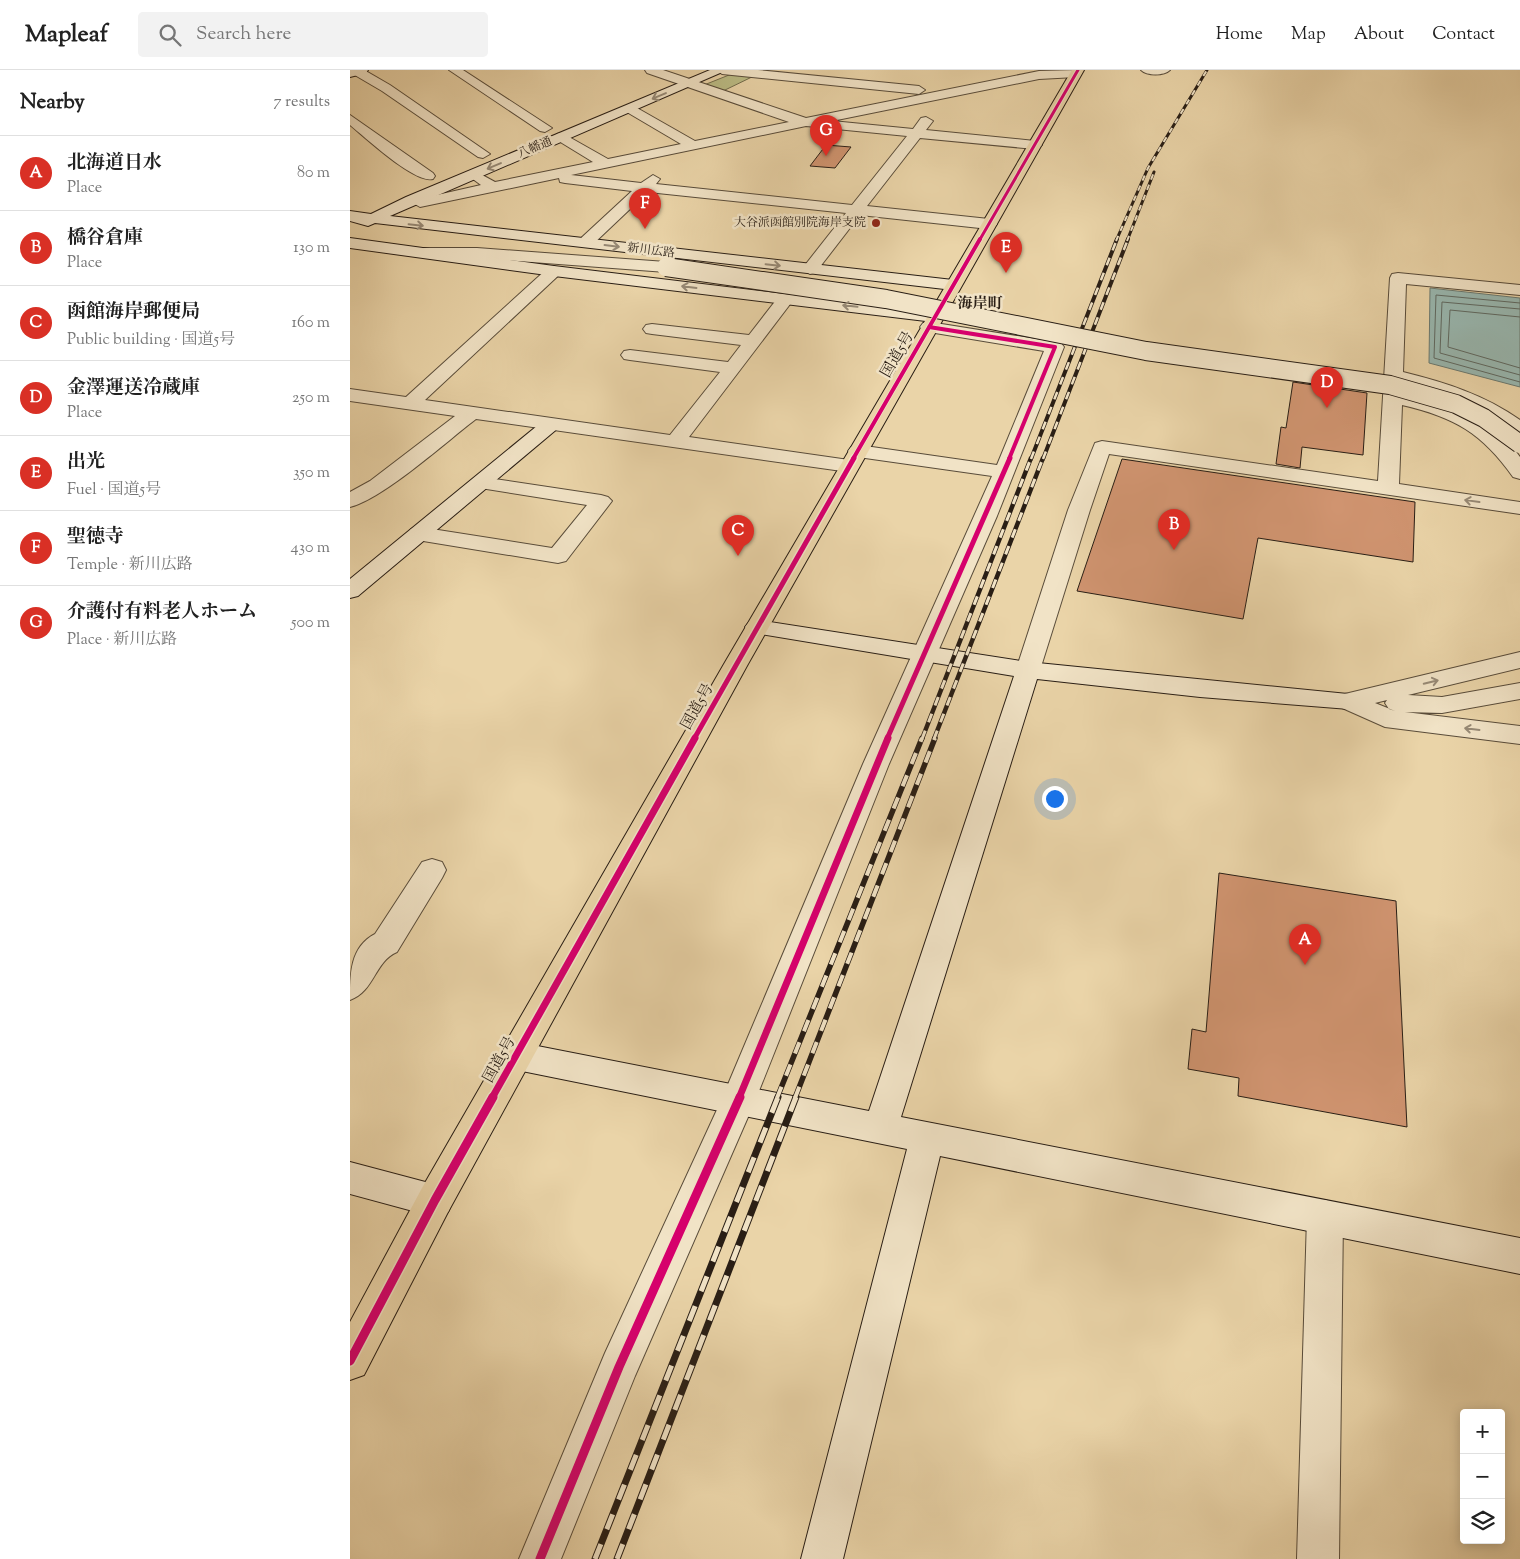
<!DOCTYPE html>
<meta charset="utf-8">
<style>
:root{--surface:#fff;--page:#f2f2f2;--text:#222;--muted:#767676;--line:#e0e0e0;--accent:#d93025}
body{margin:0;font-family:"Sorts Mill Goudy","Noto Serif JP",serif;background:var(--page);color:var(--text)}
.controls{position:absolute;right:15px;bottom:15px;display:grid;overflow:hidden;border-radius:5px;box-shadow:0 2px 12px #0003}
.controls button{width:45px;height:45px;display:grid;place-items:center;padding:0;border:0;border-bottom:1px solid var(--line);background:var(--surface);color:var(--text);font:25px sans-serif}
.you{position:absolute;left:704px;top:728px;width:18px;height:18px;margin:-12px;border:4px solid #fff;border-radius:50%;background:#1a73e8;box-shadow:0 0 0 8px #1a73e833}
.badge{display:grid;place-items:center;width:32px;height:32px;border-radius:50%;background:var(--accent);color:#fff;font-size:16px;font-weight:700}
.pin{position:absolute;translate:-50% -41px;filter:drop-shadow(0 1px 2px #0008)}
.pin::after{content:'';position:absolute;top:26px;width:18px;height:15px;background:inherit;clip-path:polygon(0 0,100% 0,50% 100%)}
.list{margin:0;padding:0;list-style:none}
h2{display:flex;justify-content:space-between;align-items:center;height:65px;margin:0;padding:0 20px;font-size:21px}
h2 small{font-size:16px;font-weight:400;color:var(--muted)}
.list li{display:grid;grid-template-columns:32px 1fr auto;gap:15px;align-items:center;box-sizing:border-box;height:75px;padding:0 20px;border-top:1px solid var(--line)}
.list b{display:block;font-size:19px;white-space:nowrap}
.list p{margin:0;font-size:16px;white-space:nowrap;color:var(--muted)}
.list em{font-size:16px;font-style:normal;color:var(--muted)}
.icon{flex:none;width:28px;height:28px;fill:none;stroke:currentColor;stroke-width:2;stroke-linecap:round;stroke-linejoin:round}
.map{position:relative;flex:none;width:1170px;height:1489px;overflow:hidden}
header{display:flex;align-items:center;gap:30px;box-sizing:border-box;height:70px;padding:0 25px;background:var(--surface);border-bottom:1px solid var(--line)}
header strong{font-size:24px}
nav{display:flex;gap:28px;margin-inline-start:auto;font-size:18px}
.search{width:350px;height:45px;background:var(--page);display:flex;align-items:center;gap:12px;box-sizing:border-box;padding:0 18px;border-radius:5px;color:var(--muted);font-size:19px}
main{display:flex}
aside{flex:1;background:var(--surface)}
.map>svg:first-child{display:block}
.green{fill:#bbbc85;stroke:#726d4d}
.water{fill:#99b7af;stroke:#6c7a71}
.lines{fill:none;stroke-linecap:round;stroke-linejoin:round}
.shore{stroke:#616a62;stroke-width:1}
.building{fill:#d09470;stroke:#291e15}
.street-casing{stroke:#594c3a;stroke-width:2}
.secondary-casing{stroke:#291e15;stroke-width:2}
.highway-casing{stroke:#291e15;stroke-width:2}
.street{fill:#f1e3c6;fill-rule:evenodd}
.secondary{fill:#f1e3c6;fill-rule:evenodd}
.highway{fill:#ead4a8;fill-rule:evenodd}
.rail-far4-casing{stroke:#291e15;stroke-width:3}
.rail-far3-casing{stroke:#291e15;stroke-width:4}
.rail-far2-casing{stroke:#291e15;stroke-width:4.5}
.rail-far1-casing{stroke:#291e15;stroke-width:5.5}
.rail-casing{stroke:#291e15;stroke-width:7}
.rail-far4{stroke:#f1e3c6;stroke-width:2;stroke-dasharray:5.5;stroke-linecap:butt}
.rail-far3{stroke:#f1e3c6;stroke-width:2.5;stroke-dasharray:8;stroke-linecap:butt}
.rail-far2{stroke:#f1e3c6;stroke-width:3;stroke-dasharray:9;stroke-linecap:butt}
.rail-far1{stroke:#f1e3c6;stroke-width:4;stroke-dasharray:12;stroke-linecap:butt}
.rail{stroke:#f1e3c6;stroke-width:5;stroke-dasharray:16;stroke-linecap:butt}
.secondary-bridge-casing{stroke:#291e15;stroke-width:20;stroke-linecap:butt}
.secondary-bridge{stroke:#f1e3c6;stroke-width:18}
.cycleway-far4-casing{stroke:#f1e3c6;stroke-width:5}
.cycleway-far3-casing{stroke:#f1e3c6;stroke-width:5.5}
.cycleway-far2-casing{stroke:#f1e3c6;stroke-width:8}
.cycleway-far1-casing{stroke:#f1e3c6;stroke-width:10}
.cycleway-casing{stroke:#f1e3c6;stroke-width:12}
.cycleway-far4{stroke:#d6006c;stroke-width:3}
.cycleway-far3{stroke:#d6006c;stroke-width:4}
.cycleway-far2{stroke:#d6006c;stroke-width:5}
.cycleway-far1{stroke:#d6006c;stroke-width:7}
.cycleway{stroke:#d6006c;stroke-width:9}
.oneway{stroke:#978a76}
.poi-dot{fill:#8f2418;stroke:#f1e3c6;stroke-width:2}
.labels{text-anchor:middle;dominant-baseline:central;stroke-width:5;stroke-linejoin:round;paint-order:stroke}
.far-street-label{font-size:12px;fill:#291e15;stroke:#f1e3c6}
.far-poi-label{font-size:12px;fill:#291e15;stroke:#f1e3c6;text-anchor:end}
.far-quarter-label{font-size:15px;font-weight:bold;fill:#291e15;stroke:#f1e3c6}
.street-label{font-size:15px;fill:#291e15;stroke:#f1e3c6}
</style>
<header>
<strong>Mapleaf</strong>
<div class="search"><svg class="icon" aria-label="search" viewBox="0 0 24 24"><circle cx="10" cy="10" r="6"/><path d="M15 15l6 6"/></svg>Search here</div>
<nav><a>Home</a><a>Map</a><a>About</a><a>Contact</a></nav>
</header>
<main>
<aside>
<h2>Nearby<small>7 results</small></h2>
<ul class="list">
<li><span class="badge">A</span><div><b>北海道日水</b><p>Place</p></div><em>80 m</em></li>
<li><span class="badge">B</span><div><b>橋谷倉庫</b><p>Place</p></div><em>130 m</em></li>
<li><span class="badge">C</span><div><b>函館海岸郵便局</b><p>Public building · 国道5号</p></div><em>160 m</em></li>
<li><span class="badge">D</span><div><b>金澤運送冷蔵庫</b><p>Place</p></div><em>250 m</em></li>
<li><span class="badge">E</span><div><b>出光</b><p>Fuel · 国道5号</p></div><em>350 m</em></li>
<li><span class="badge">F</span><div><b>聖徳寺</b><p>Temple · 新川広路</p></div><em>430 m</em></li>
<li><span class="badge">G</span><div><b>介護付有料老人ホーム</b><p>Place · 新川広路</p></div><em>500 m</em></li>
</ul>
</aside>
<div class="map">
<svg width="1170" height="1489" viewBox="0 0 1170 1489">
<rect width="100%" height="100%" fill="#ead4a8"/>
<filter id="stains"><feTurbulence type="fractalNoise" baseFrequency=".004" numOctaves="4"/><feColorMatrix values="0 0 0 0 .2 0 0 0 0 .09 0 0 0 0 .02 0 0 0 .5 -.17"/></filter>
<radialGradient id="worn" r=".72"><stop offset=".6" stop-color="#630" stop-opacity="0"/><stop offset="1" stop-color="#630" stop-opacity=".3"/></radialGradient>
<!-- green -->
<path class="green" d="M384,3L406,5L373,21L354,15Z"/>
<!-- water -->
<path class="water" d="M1080,218L1170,228V317L1079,293Z"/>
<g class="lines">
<!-- shore -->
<path class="shore" d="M1170,233L1086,225L1084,288L1170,312
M1170,239L1092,232L1090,283L1170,305
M1170,247L1100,240L1098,277L1170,298"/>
</g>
<!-- building -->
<path class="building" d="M476,75L501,77L485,98L460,96Z
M943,312L1017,323L1013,385L952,377L950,398L926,394L931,357L936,358Z
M772,389L1065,432L1063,492L908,468L893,549L727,521Z
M869,803L1046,831L1057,1057L888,1026L889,1008L838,999L842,959L856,962Z"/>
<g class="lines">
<defs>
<path id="street" d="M2,0H14L40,15L140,84L133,88L128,87L32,21L3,4Z
M99,0H113L202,58L195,62L190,61Z
M295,0H313L456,48L689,1L729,0L732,3L726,7L689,9L482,51L563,59L571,48L576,47L583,51L576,60L685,71L692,75L685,79L570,68L517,136L639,149L647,154L644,157L639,159L510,145L466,202L460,204L452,199L496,143L298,122L241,176H229L227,173L229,170L282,121L215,113L210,112L209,108L70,137L63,133L65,130L131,115L116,104L123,100L145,112L243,92L207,70L205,67L207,64L212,63L258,89L331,74L275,41L273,38L280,34L345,71L439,52L297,3ZM456,56L557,66L502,135L306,114L310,109L303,105L291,113L221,105Z
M366,0H408L569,16L575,20L569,24L372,4Z
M791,0H820C814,6 797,6 791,0Z
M0,45L83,103L85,106L83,109C65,114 16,68 0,55Z
M74,178H127L316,192L324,197L316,202L127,188L68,186L66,183L68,180Z
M204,196L212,201L210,204L75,330L320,365L370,302L280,290L274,289L271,285L274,281L280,280L378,292L391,275L302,264L296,263L293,259L296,255L302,254L399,265L430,225H442L444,229L339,367L499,390L506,392L509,396L506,400L499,402L126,349C97,371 33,429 0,437V422L20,411L105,346L0,331V319L56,327L198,198Z
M1048,203L1170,215V225L1056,214L1053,302C1094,312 1135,325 1170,350V365L1163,363C1129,339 1093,324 1052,313V324C1095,333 1144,348 1170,387V409L1163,407C1132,363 1104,347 1052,335L1049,414L1170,432V444L759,384L740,440L690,600L687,606L678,608L669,606L666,600L718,440L745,373L752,371L1028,411L1040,208L1042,204Z
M579,252L705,272L711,273L714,277L647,446L539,694L405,1031L285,1306L211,1489H169L255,1283L371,1031L513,694L642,406L508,387L501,385L498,381L501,377L508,375L647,395L694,281L573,261L570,257L573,253Z
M131,407L251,425L258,427L262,431L216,491L208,493L61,469L58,464L61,459L69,457L202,478L237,435L124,417L121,413L124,409Z
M1170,582V598L1058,625L1092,627L1170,613V629L1092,643L1055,642L1170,656V674L1035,657L990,637L986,631L990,625L999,623ZM1037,630L1035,633L1039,639L1045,641L1025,633Z
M82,789L92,792L96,800L92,808L47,882C24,892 25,921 0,930C0,904 0,877 25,864L72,792Z
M975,1130L988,1135L993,1147L989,1489H947L957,1147L962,1135Z"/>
<path id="secondary" d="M0,0H18L16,3L0,7Z
M360,0H377L40,146L603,210L609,211L611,215L609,219L603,220L25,153L18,156L0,151V141L21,144L56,127Z
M0,168L204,196L584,242L590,243L593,247L590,251L584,252L204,206L0,178Z
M200,349L207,351L210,355L207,359L8,526L0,528V509L193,351Z
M407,550L678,592L1008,625L1012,631L1008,637L999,639L850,627L687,609L551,1047L1170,1168V1204L590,1086L493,1489H451L557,1079L167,1000L156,996L151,986L156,976L167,972L519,1041L664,606L399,562L395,557L399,552Z
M0,1092L98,1118L103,1130L98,1142L85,1147L0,1124Z"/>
<path id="highway" d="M722,0H734L398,594L98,1142L14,1305L0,1310V1252L72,1118L374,594Z"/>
</defs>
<!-- street casing -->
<use href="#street" class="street-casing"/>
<!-- secondary casing -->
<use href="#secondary" class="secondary-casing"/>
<!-- highway casing -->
<use href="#highway" class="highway-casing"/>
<!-- street -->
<use href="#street" class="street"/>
<!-- secondary -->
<use href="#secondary" class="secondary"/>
<!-- highway -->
<use href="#highway" class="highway"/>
<defs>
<path id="rail-far4" d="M766,171L798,98L857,0
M777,171L804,102"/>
<path id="rail-far3" d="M681,389L767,169
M693,389L778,169"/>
<path id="rail-far2" d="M572,669L681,388
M584,669L693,388"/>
<path id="rail-far1" d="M427,1028L572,668
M445,1028L585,668"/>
<path id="rail" d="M245,1489L428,1027
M267,1489L446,1027"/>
</defs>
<!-- rail-far4 casing -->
<use href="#rail-far4" class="rail-far4-casing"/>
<!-- rail-far3 casing -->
<use href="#rail-far3" class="rail-far3-casing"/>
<!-- rail-far2 casing -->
<use href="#rail-far2" class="rail-far2-casing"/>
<!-- rail-far1 casing -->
<use href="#rail-far1" class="rail-far1-casing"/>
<!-- rail casing -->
<use href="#rail" class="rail-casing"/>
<!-- rail-far4 -->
<use href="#rail-far4" class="rail-far4"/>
<!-- rail-far3 -->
<use href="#rail-far3" class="rail-far3"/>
<!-- rail-far2 -->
<use href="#rail-far2" class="rail-far2"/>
<!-- rail-far1 -->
<use href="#rail-far1" class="rail-far1"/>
<!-- rail -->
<use href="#rail" class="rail"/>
<defs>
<path id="secondary-bridge" d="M316,197L536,229L796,281L1040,315L1106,334L1134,348L1170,374"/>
</defs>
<!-- secondary-bridge casing -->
<use href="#secondary-bridge" class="secondary-bridge-casing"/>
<!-- secondary-bridge -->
<use href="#secondary-bridge" class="secondary-bridge"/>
<defs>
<path id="cycleway-far4" d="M629,171L728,0"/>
<path id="cycleway-far3" d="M579,257L705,277L659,389
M503,389L630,169"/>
<path id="cycleway-far2" d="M344,669L504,388
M537,669L660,388"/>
<path id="cycleway-far1" d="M142,1028L345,668
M389,1028L538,668"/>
<path id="cycleway" d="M0,1291L85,1130L143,1027
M190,1489L269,1297L390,1027"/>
</defs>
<!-- cycleway-far4 casing -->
<use href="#cycleway-far4" class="cycleway-far4-casing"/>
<!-- cycleway-far3 casing -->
<use href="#cycleway-far3" class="cycleway-far3-casing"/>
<!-- cycleway-far2 casing -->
<use href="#cycleway-far2" class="cycleway-far2-casing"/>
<!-- cycleway-far1 casing -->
<use href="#cycleway-far1" class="cycleway-far1-casing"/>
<!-- cycleway casing -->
<use href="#cycleway" class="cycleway-casing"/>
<!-- cycleway-far4 -->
<use href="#cycleway-far4" class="cycleway-far4"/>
<!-- cycleway-far3 -->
<use href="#cycleway-far3" class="cycleway-far3"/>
<!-- cycleway-far2 -->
<use href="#cycleway-far2" class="cycleway-far2"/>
<!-- cycleway-far1 -->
<use href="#cycleway-far1" class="cycleway-far1"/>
<!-- cycleway -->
<use href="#cycleway" class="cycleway"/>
</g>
<!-- one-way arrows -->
<defs><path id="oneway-shaft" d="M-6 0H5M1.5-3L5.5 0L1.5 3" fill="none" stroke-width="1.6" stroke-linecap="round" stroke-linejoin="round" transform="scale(1.25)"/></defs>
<g class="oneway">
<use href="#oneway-shaft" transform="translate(309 26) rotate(157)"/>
<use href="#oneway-shaft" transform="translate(144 96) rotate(157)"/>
<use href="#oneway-shaft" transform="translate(66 155) rotate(6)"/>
<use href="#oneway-shaft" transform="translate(262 176) rotate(7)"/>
<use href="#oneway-shaft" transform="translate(423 195) rotate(6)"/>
<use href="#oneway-shaft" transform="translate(339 217) rotate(-173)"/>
<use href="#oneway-shaft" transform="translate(500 236) rotate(-174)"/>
<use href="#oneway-shaft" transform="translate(1122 431) rotate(-172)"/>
<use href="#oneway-shaft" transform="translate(1081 612) rotate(-14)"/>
<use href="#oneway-shaft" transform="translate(1122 659) rotate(-173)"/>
</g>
<!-- markers -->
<circle class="poi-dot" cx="526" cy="153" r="5"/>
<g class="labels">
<!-- far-street labels -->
<g class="far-street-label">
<text transform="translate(185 78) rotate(-23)">八幡通</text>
<text transform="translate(301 181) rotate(7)">新川広路</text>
</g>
<!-- far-poi labels -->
<g class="far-poi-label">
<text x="516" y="153">大谷派函館別院海岸支院</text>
</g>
<!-- far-quarter labels -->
<g class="far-quarter-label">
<text x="630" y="234">海岸町</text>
</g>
<!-- street labels -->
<g class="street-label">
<text transform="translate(548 285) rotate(-60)">国道5号</text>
<text transform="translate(348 637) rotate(-61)">国道5号</text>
<text transform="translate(150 990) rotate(-61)">国道5号</text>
</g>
</g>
<rect width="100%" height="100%" filter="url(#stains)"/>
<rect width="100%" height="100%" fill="url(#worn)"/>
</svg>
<div class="controls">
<button>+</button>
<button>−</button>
<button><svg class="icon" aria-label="layers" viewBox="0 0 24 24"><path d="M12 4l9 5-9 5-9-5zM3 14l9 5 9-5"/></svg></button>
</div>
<div class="you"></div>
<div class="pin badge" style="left:955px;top:895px">A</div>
<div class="pin badge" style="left:824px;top:480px">B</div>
<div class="pin badge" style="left:388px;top:486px">C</div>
<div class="pin badge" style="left:977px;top:338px">D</div>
<div class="pin badge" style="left:656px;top:203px">E</div>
<div class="pin badge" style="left:295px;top:159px">F</div>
<div class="pin badge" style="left:476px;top:86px">G</div>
</div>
</main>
